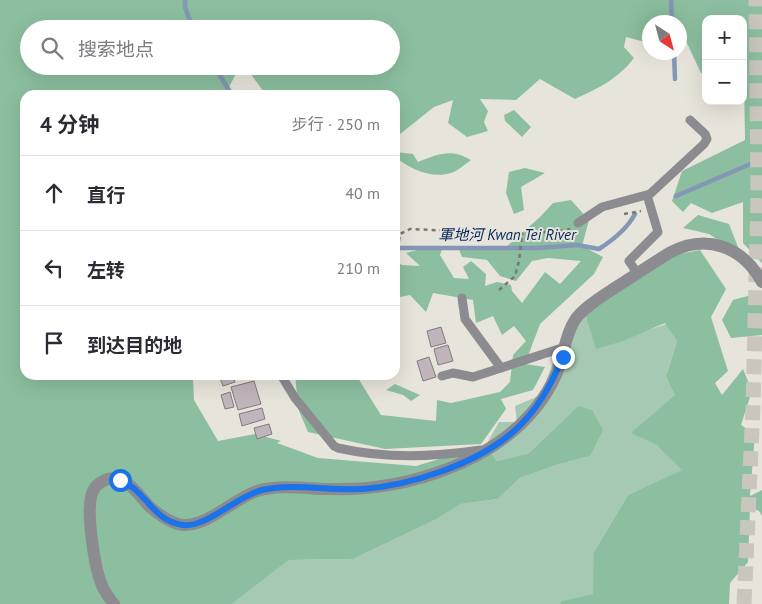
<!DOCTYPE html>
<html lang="zh">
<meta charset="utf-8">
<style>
:root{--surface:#fff;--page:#f7f7f7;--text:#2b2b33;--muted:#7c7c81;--line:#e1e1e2}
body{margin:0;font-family:"PT Sans","Noto Sans SC",sans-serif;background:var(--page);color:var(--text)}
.controls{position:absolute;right:15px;top:15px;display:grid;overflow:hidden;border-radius:10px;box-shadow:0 5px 20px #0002}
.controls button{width:45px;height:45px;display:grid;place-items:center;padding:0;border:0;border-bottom:1px solid var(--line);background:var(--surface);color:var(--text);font:25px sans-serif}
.compass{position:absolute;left:642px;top:15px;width:45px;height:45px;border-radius:50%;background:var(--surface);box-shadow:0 5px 20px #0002;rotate:144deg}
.stop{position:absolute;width:15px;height:15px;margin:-11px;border:4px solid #1a73e8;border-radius:50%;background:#fff}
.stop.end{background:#1a73e8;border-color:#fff;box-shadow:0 1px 5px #0008}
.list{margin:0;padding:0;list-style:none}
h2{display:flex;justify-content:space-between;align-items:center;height:65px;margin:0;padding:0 20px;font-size:21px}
h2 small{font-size:16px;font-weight:400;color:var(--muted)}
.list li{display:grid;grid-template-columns:32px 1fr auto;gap:15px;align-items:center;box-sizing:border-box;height:75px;padding:0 20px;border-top:1px solid var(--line)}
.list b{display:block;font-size:19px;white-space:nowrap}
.list em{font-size:16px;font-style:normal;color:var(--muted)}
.icon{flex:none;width:28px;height:28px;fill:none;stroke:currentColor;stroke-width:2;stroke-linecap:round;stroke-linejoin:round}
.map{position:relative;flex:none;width:762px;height:604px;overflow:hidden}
.search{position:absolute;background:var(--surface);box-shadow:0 5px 20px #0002;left:20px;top:20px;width:380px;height:55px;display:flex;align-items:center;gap:12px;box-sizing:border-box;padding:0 18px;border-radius:28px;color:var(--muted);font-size:19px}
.panel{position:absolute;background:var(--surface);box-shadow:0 5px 20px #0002;left:20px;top:90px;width:380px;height:290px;border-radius:15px}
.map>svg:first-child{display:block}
.green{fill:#a5c9b2}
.forest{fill:#8cbf9f}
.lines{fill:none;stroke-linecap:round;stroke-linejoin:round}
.stream{stroke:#8497b6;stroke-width:4.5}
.building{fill:#bfb5bb;stroke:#837a7f}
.highway-tunnel{stroke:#c8c6bd;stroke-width:15;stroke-dasharray:15 8;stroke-linecap:butt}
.path{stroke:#787770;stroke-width:2.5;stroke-dasharray:4 4;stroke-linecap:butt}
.lane{stroke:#8c8b8f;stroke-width:9}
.street{stroke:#8c8b8f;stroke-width:12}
.route{stroke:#1a73e8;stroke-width:6}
.labels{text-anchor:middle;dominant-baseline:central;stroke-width:4;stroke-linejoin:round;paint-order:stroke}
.water-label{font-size:15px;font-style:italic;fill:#05265a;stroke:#e7e5db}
</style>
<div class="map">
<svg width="762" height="604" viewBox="0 0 762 604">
<rect width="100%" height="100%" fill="#e7e5db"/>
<!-- green -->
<path class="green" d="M584,310L597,348L669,323L677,341L667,372L675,395L655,444L683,470L628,495L594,552V594L561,601L560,604H232L289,560L353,559L437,519L461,504L498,499L520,478L556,465L590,456L578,406L529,453L497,461L486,445L499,422H517L515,406L541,395L560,343Z"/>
<!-- forest -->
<path class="forest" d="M0,0H762V263L743,243V202L712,213L691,203L683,212L672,201L682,171L745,140L743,19H706V74L701,73L686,41H680V22H650L649,43L626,37L624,47L634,58C618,79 597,89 575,99L540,79L516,100L480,99L488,111L484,122L488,131L467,137L448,123L453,100L434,107L395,138V95H266L245,66H391V29H29V66H240L228,89L232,95H25V375H223L193,379L194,400L218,441L255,434L281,441L277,443L318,458L416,466L486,445L497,461L529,453L578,406L592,410L603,430L590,456L556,465L520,478L498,499L461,504L437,519L353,559L289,560L232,604H0Z
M514,110L531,127L522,137L505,121L504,115Z
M395,152L413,154L418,162C438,154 451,148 471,160C465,164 458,171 451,173C431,179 410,169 395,157Z
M525,168L545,173L521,187L524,210L514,214L506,193L509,172Z
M571,200L589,220L582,246L603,257L594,274L540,324L525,364L545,367L533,390L501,399L506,409L481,444L385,449L308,432L299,411L295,376L296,375H356L381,415L436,421L437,400L451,403L500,392L510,382L513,355L526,341L514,326L502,335L493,316L476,323L473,300L433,293L426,312L410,295L395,298V261L402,265L420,266L406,253L417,250L443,247L440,255L454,278L469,279L463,267L471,261L486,274L485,286L497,282L511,285L512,291L522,303L545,272L560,284L581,261L548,258L532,261L516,281L500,276L487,260L462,257L458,247L505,248L540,217L553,203Z
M698,215L729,224L743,260L729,247L709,234L683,228Z
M700,250L726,289L711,317L728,371L715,383L722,395L743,369L752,391L741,425L755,434L750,496L762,490V516L759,511L750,507L748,562L730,583L729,604H560L561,601L593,594L594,552L628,495L682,470L655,444L631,433L675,395L666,376L677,341L665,323L623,341L596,349L584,310L674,255Z
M762,292V335L731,338L722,320L733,300Z
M395,384L420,395L411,401L403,395L386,390Z"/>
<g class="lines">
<!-- stream -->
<path class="stream" d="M185,0V7L193,29
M671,0L672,22
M674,52L675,79
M214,66L232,95
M676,196L762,159
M395,248H538L577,245L599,249C613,240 627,229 635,214"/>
</g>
<!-- building -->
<path class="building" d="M441,327L446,343L431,347L427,331Z
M448,345L453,361L438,365L434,349Z
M429,357L436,377L423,381L417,361Z
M230,375H233L235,382L223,386L220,378Z
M254,381L261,404L238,410L231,387Z
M230,392L234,407L225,409L221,395Z
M262,408L265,419L242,426L239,414Z
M269,424L272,434L257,439L254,428Z"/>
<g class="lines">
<!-- highway-tunnel -->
<path class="highway-tunnel" d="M744,604L753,407L758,195L756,0"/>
<!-- path -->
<path class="path" d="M624,214L641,211
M395,255H397L400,234L410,229L520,234L561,231L570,229
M499,290L515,276L519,261L522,234"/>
<!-- lane -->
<path class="lane" d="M578,223L602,207L650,194L704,144L707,139L705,134L690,120
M637,273L629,261L658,232L647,195
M462,298L465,319L501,368
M281,375L295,398L334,446L338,448C387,459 432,457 481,450
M442,376L453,373L473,377L565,347"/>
<!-- street -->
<path class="street" d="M114,604C109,598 104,591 101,583C94,565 87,515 91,497C92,492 95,486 100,483C123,467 137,494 150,507C158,514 168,521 178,524C203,531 233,499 257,491C281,484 307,489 331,489C366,490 400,485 433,474C485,457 533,426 556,375C564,357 565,333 577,317C587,305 601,297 613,289C632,277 650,265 669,253C706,233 742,246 762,282"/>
</g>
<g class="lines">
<!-- route -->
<path class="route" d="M120,480C146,490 152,521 183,525C206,528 237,496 262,490C295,483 330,491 363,489C412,485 476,464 513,432C537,411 551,385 563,357"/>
</g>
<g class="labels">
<!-- water labels -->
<g class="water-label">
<text x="507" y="234">軍地河 Kwan Tei River</text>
</g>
</g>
</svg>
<div class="controls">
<button>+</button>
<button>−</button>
</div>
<svg class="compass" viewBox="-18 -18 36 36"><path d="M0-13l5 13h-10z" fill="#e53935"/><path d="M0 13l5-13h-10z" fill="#7c7c81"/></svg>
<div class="stop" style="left:120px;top:480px"></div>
<div class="stop end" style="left:563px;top:357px"></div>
<div class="search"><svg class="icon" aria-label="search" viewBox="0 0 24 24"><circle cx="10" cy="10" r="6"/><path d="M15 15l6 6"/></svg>搜索地点</div>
<section class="panel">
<h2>4 分钟<small>步行 · 250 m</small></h2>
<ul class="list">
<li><svg class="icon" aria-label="ahead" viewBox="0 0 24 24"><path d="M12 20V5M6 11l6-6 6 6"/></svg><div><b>直行</b></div><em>40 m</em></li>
<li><svg class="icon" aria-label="left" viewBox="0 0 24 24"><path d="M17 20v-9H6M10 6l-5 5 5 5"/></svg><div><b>左转</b></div><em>210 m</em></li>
<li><svg class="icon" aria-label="arrive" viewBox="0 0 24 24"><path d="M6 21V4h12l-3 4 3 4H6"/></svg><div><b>到达目的地</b></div></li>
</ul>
</section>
</div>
